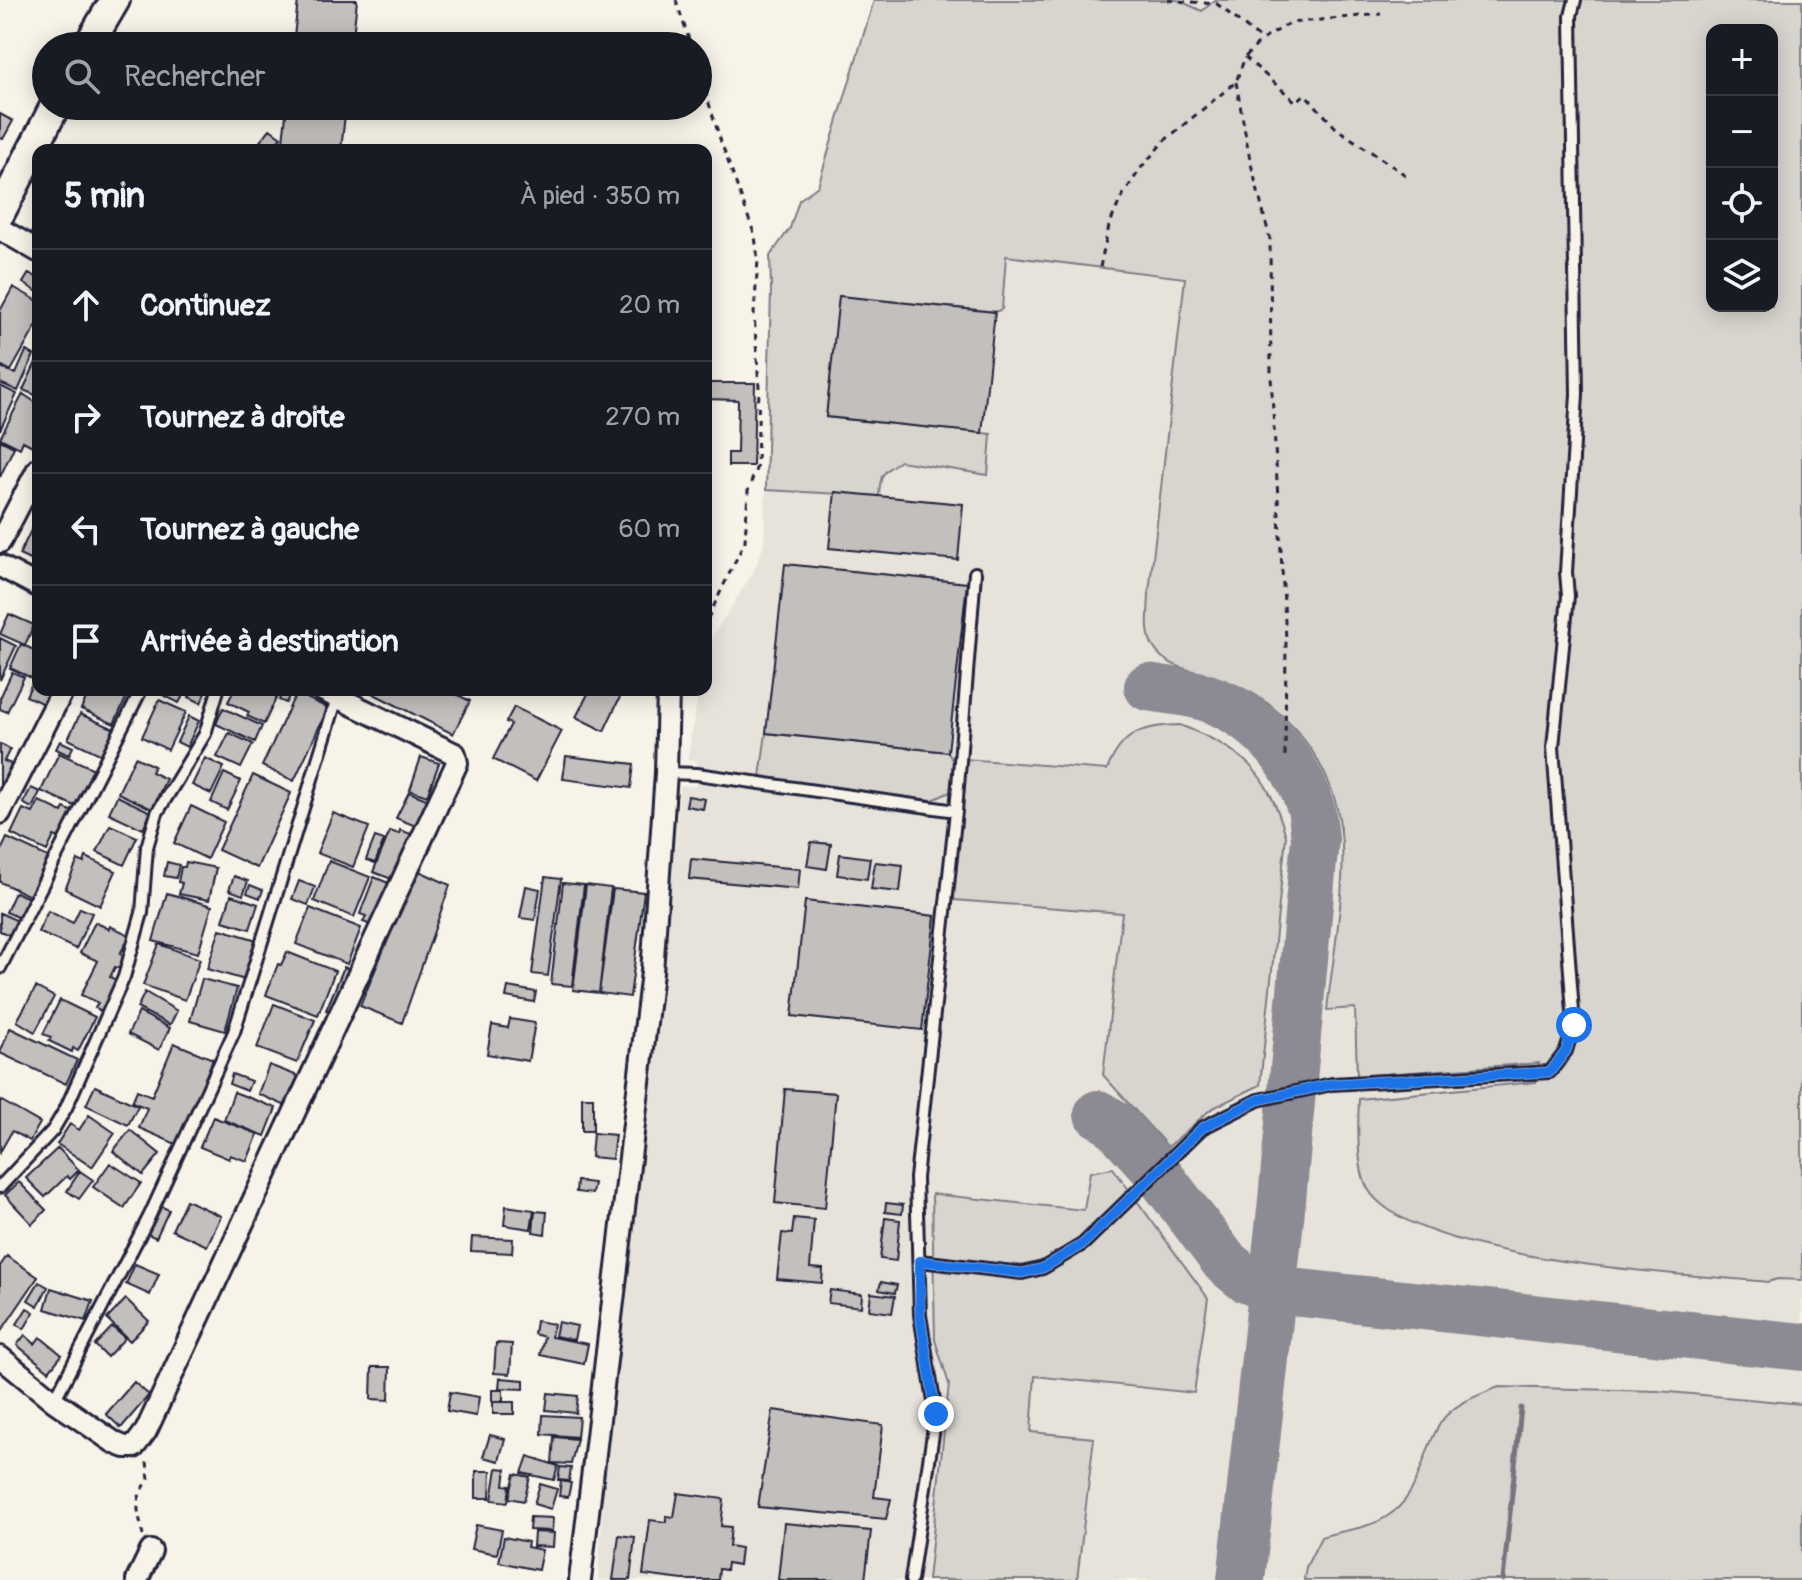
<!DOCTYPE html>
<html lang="fr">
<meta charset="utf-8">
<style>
:root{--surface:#171b24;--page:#20242c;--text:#f1f3f6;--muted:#9ea1a6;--line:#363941}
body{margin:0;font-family:Pangolin,sans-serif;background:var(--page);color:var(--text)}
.controls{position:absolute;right:24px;top:24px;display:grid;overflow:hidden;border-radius:16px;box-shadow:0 4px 20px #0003}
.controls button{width:72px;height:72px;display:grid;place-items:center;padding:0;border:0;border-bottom:2px solid var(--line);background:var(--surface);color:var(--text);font:40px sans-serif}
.stop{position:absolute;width:24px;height:24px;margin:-18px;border:6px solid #1a73e8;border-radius:50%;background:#fff}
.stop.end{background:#1a73e8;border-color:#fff;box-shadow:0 2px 8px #0008}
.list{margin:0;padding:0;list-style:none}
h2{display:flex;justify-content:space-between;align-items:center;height:104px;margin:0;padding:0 32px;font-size:34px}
h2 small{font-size:26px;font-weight:400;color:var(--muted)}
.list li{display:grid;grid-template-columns:52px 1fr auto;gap:24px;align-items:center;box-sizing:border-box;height:112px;padding:0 32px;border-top:2px solid var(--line)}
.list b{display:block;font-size:30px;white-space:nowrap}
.list em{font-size:26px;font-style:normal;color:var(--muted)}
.icon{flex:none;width:44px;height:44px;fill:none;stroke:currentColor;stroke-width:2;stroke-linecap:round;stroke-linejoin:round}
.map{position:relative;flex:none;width:1802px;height:1580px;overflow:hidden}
.search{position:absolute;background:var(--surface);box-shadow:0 4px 20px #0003;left:32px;top:32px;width:680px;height:88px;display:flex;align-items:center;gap:20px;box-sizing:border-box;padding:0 28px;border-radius:44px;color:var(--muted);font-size:30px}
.panel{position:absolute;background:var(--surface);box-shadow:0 4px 20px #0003;left:32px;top:144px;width:680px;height:552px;border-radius:16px}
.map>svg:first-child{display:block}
.built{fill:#e7e3db;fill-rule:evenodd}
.green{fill:#d8d5cf;stroke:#7d7c85;stroke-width:2;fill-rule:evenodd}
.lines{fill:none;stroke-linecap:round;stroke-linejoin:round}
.stream{stroke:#76747f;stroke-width:5}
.taxiway{stroke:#8c8a92;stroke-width:48}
.building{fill:#c2bfbd;stroke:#22223b;stroke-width:2}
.service-casing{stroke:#22223b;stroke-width:16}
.minor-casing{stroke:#22223b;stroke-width:26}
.secondary-casing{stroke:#22223b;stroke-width:34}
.path{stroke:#22223b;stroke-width:3;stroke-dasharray:6 6;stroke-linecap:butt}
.service{stroke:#f7f3e8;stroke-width:10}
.minor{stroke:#f7f3e8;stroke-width:20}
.secondary{stroke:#f7f3e8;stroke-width:28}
.route{stroke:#1a73e8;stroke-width:10}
</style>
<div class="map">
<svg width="1802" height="1580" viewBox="0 0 1802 1580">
<rect width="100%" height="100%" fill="#f7f3e8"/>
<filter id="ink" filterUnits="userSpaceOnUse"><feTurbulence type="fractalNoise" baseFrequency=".0125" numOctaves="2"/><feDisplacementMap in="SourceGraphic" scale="16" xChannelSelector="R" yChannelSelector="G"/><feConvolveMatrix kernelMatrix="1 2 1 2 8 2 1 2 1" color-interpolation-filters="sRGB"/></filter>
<g filter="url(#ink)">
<!-- built -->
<path class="built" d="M874,0H1802V1580H598L607,1435L623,1318L634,1196L664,942L680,786H696L697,761L687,760L699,690H706V663L714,634L754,571L764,544L771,288L770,256L790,228L799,200L818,186ZM1712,30H1772V306H1712Z"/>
<!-- green -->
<path class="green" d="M874,0H1178L1202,11L1215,0H1802V1280L1778,1279L1768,1282C1685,1274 1411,1261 1368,1189C1356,1169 1358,1122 1359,1099L1536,1082L1539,1063L1357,1076L1355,1008L1327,1010C1334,943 1355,855 1332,791C1314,741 1274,698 1224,680C1201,671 1167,670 1154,648C1144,633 1149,610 1149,593L1185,278L1006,256L1002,309L995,312L840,296L826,417L991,434L988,475L900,461C882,472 880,475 879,496L766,490L771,288L770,256L790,228L799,200L818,186ZM1712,30H1772V306H1712Z
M1180,725C1243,750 1267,770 1286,836L1260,1085L1211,1109L1168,1147L1103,1075L1122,913L954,900L965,759L1107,770C1122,732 1142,726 1180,725Z
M766,733L948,752L953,762L950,792L933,800L805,786L760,777Z
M1113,1168L1208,1298L1194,1393L1035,1376L1031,1432L1094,1438L1077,1580H928L949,1384L935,1340L932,1194L1084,1210L1090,1172Z
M1499,1387L1658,1391L1802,1404V1580H1304L1306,1567L1321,1537C1342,1530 1367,1529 1386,1517C1422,1495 1420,1454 1441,1422C1454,1403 1479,1395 1499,1387Z"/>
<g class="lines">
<!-- stream -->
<path class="stream" d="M1503,1580L1521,1408"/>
<!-- taxiway -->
<path class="taxiway" d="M1148,687C1164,690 1181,691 1197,695C1250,708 1296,756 1311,809C1313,818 1314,829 1315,839L1282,1200L1241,1580
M1098,1114L1112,1122L1153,1167L1225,1262L1246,1279L1273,1290L1802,1347"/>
</g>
<!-- building -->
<path class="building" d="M298,0H357L352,46H293Z
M108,106H129L123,116Z
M287,106H346L341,150H282Z
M0,114L13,121L3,139L0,138Z
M270,129L281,137L271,150H253Z
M29,273L38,278V292L23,283Z
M13,287L38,301V323L11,371L0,365V311Z
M839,296L995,312L982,433L826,417Z
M26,351L34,355L18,391L0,383V367L16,374Z
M38,358V396L23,390Z
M706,383H755L753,466H728V453H737L738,400L706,399Z
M0,386L17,394L0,430Z
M23,394L38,404V449L23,441L20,448L0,438Z
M0,440L14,447L0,477Z
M835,492L963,504L958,560L829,548Z
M35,522L38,524V564L19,555Z
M785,564L967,583L948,752L766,733Z
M9,614L34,625L25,645L0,634Z
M0,638L16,646L0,680Z
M21,644L38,652V690H53L46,705L26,696L34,679L10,668Z
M12,672L24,677L7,712L0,709V698Z
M90,690H130L114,724L81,709Z
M153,690H186L179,703Z
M192,690H207L201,703L189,697Z
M234,690H280L264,724L247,716L249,712L228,702Z
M283,690H292L286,703L279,700Z
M366,690H448L470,701L453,734Z
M590,690H619L622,693L604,731L576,717Z
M296,693L328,708L294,781L262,766Z
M159,700L186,712L168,750L142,737Z
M514,707L562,731L536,781L493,759L511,724L506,722Z
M223,708L262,726L255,742L216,724Z
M80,714L117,730L104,756L68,739Z
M189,716L199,721L187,747L177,742Z
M229,733L253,744L241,768L217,757Z
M60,741L73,747L69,755L56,749Z
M0,744L10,749L4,761L11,764L0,788Z
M59,753L94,769L77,807L41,791Z
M566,756L634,764L631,788L563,779Z
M135,757L154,766L151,772L166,779L152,809L118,793Z
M421,757L439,763L427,796L410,790Z
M205,758L224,767L211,794L192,785Z
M224,773L241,781L227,810L211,802Z
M253,775L291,793L257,868L218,850Z
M31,788L40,792L32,808L23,803Z
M409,792L434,802L423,829L396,818Z
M117,796L151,812L143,829L109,813Z
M688,796L705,799L703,809L686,806Z
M39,801L62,812L64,808L73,812L60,838L54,836L47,851L11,834L23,809L33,813Z
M191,806L224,822L207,859L174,843Z
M333,813L369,827L353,867L317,853Z
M110,825L137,837L124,865L97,852Z
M400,830L419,837L397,881L373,872L390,831L399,834Z
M375,837L384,840L375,863L366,860Z
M7,838L48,857L30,896L0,882V853Z
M811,842L831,844L827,869L807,866Z
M840,854L870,858L867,879L837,875Z
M86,857L116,871L100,906L65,889L78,860L84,863Z
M691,859L800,869L798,889L689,879Z
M329,861L370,877L354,917L314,901Z
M167,862L179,865L176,878L164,876Z
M186,862L216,868L209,900L179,894L182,883L178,882L181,867H185Z
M875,862L903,865L900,892L871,889Z
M417,870L450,885L402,1023L360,1006Z
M234,876L248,881L243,895L229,890Z
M374,877L396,886L379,928L363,922L366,916L360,914Z
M545,877L561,879L548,976L532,974Z
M299,881L315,887L308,905L292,899Z
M563,883L584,885L572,986L551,984Z
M250,885L263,890L260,898L247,893Z
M586,885L611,888L599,993L573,990Z
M526,886L540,889L535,920L520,918Z
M613,889L644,892L630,997L599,993Z
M15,892L29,898L20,918L6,912Z
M167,893L212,906L198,953L153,941Z
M231,895L258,904L250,929L223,921Z
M805,901L935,916L922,1030L792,1016Z
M80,908L92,913L76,949L38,932L48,911L73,923Z
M310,908L361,928L347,964L296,944Z
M0,913L18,921L11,936L0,931Z
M95,922L109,929L110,926L130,935L120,954L125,956L118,968L115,967L110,977L120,982L104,1013L95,1008L98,1003L81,995L98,961L80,953Z
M220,929L257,940L245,980L207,969Z
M159,944L200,959L185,1000L143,985Z
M287,952L335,971L318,1015L266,995L278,964L281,965Z
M344,967L357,972L339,1015L326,1010Z
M202,979L237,988L225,1031L190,1021Z
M36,987L54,997L35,1032L17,1021Z
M508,987L536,992L534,1002L506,997Z
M145,992L177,1011L170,1025L137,1008Z
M60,1000L95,1017L78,1051L73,1048L72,1052L49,1041L51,1037L43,1034Z
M274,1004L315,1020L297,1063L257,1048Z
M139,1012L170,1028L159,1050L128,1034Z
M510,1019L535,1023L528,1061L487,1054L492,1025L508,1028Z
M10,1028L77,1060L66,1084L0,1053Z
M174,1043L213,1059L178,1145L139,1128L147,1108L132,1102L137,1090L152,1096Z
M269,1065L298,1076L286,1106L258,1094Z
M232,1074L251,1081L247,1091L229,1084Z
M95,1086L138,1106L128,1125L86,1105Z
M785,1089L836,1093L825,1208L775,1203Z
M234,1092L276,1108L265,1136L224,1120Z
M582,1097H593V1131H582Z
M0,1100L40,1123L30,1141L12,1131L0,1152Z
M89,1115L115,1133L92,1167L57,1144L70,1124L79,1130Z
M213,1117L258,1134L247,1161L230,1155L229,1159L200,1147Z
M130,1130L160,1154L143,1175L113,1151Z
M593,1133L615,1135L612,1159L591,1157Z
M58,1148L79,1170L70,1179L67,1176L45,1197L26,1178Z
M110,1163L141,1183L124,1208L93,1187Z
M80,1171L93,1180L79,1199L67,1191Z
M577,1181L594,1183L592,1194L576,1192Z
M19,1182L46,1210L32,1224L5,1195Z
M186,1200L221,1216L207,1246L172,1230Z
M886,1203L903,1205L902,1214L885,1212Z
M158,1205L169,1210L156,1238L146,1233Z
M506,1206L534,1210L531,1229L504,1225Z
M535,1211L547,1212L545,1234L533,1232Z
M794,1218L814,1220L810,1268L823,1269L822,1283L777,1279L782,1233L792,1234Z
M885,1218L900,1220L896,1261L880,1259Z
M472,1237L513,1239L512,1253L471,1251Z
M7,1256L38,1277L0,1333V1266Z
M135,1264L159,1274L150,1295L126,1284Z
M39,1282L48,1287L38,1306L28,1300Z
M881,1282L897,1285L895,1293L879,1290Z
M51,1288L93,1301L86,1321L45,1309Z
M830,1290L862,1294L861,1307L828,1303Z
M871,1293L895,1296L892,1313L869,1310Z
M126,1299L149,1321L130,1341L107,1319Z
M27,1308L34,1312L24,1329L17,1324Z
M536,1321L554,1324L551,1337L588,1344L584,1364L540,1355L544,1337L534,1334Z
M558,1322L577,1326L574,1340L555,1336Z
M112,1327L125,1338L107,1357L95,1345Z
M25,1335L35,1344L40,1337L62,1355L49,1371L17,1345Z
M496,1343L512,1344L510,1374L494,1373Z
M372,1367H390L389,1400L371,1399Z
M500,1378L524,1380V1389L499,1388Z
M134,1382L149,1395L121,1428L106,1414Z
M492,1390H503V1401H492Z
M450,1392L479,1397L476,1416L447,1411Z
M548,1393L578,1396L576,1413L546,1410Z
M493,1402H514V1414H493Z
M773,1410L883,1425L874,1497L891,1499L886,1519L758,1507Z
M543,1415L579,1417L577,1437L542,1434Z
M490,1435L505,1439L499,1461L483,1457Z
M554,1437L577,1439L571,1464L552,1463Z
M528,1456L558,1466L554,1480L522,1473Z
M560,1467L571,1468L569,1481L558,1480Z
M497,1468L506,1469L504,1485L510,1486L508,1502L492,1500Z
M476,1471H491L490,1498H476Z
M515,1474L530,1477L524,1501L509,1498Z
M561,1481L571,1483L568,1497L559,1496Z
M540,1484L557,1489L551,1509L534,1504Z
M678,1493L724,1499L721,1526L731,1527L729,1546L741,1548L739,1565L727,1563L726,1570L719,1569L718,1580H683L643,1575L650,1520L666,1522V1516L674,1517Z
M530,1517L553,1518L552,1531L529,1530Z
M784,1523L871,1531L865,1580H778Z
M476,1525L502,1530L497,1554L471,1549Z
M534,1532L554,1533L553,1547L533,1546Z
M619,1535L635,1537L630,1580H613Z
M504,1537L528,1542L527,1547L542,1550L538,1570L499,1562Z"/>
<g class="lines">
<defs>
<path id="service" d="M666,773L697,774L956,811
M0,968L141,690
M0,1187L53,1130L66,1108L124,977L142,913L147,847L157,813L205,734L218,690
M920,1261L1022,1273L1043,1268L1083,1244L1202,1128L1258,1100L1332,1084L1550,1072L1566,1051L1574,1025L1553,747L1568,596L1566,572L1577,394L1571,16L1575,0
M54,1401L149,1217L234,1032L337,698
M911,1580L936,1414L920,1315L916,1178L956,811L975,573"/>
<path id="minor" d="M0,229L38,251
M0,542L38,469
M0,566L38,586
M0,813L63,690
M0,1357L54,1401L115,1443L125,1447H134L146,1431L457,763L455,754L322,690
M137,1580L151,1551
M580,1580L652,972L666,773L668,690"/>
<path id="secondary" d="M88,46L115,0
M0,213L55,106"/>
</defs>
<!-- service casing -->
<use href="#service" class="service-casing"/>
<!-- minor casing -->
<use href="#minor" class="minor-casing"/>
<!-- secondary casing -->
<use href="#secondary" class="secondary-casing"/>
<!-- path -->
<path class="path" d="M676,0L691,46
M1168,0L1217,4L1262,40L1290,23L1381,14
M1245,57L1296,102L1305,94L1337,129L1410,178
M698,68L721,142L755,236L758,260L754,314L759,387L757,466L748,491L745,541L706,622
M1236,82L1250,160L1270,239L1271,376L1286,639L1285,757
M1100,267L1109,226L1121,198L1141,168L1164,141L1236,82L1245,57L1262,40
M143,1536C139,1510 131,1502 149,1480L147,1462"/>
<!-- service -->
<use href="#service" class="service"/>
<!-- minor -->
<use href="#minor" class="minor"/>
<!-- secondary -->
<use href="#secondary" class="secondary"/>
</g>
</g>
<g class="lines" filter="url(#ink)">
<!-- route -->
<path class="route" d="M936,1414L920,1315V1261L1022,1273L1043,1268L1083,1244L1202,1128L1258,1100L1332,1084L1550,1072L1566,1051L1574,1025"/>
</g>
</svg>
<div class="controls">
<button>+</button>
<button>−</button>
<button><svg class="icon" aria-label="locate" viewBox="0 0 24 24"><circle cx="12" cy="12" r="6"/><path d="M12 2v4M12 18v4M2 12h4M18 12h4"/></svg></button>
<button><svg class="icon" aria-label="layers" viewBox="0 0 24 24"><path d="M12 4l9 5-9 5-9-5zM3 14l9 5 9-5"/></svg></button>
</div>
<div class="stop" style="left:1574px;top:1025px"></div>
<div class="stop end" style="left:936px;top:1414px"></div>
<div class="search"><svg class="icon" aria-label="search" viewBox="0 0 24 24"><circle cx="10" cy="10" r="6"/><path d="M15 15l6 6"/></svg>Rechercher</div>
<section class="panel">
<h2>5 min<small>À pied · 350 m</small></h2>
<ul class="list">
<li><svg class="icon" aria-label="ahead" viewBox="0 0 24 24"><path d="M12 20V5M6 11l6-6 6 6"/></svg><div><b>Continuez</b></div><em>20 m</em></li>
<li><svg class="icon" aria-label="right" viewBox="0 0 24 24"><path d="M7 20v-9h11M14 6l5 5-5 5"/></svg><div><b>Tournez à droite</b></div><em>270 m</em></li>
<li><svg class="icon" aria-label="left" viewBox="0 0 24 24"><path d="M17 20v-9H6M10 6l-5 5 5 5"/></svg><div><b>Tournez à gauche</b></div><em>60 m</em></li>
<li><svg class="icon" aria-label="arrive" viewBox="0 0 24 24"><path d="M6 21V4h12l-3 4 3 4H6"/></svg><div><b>Arrivée à destination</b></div></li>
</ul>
</section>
</div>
